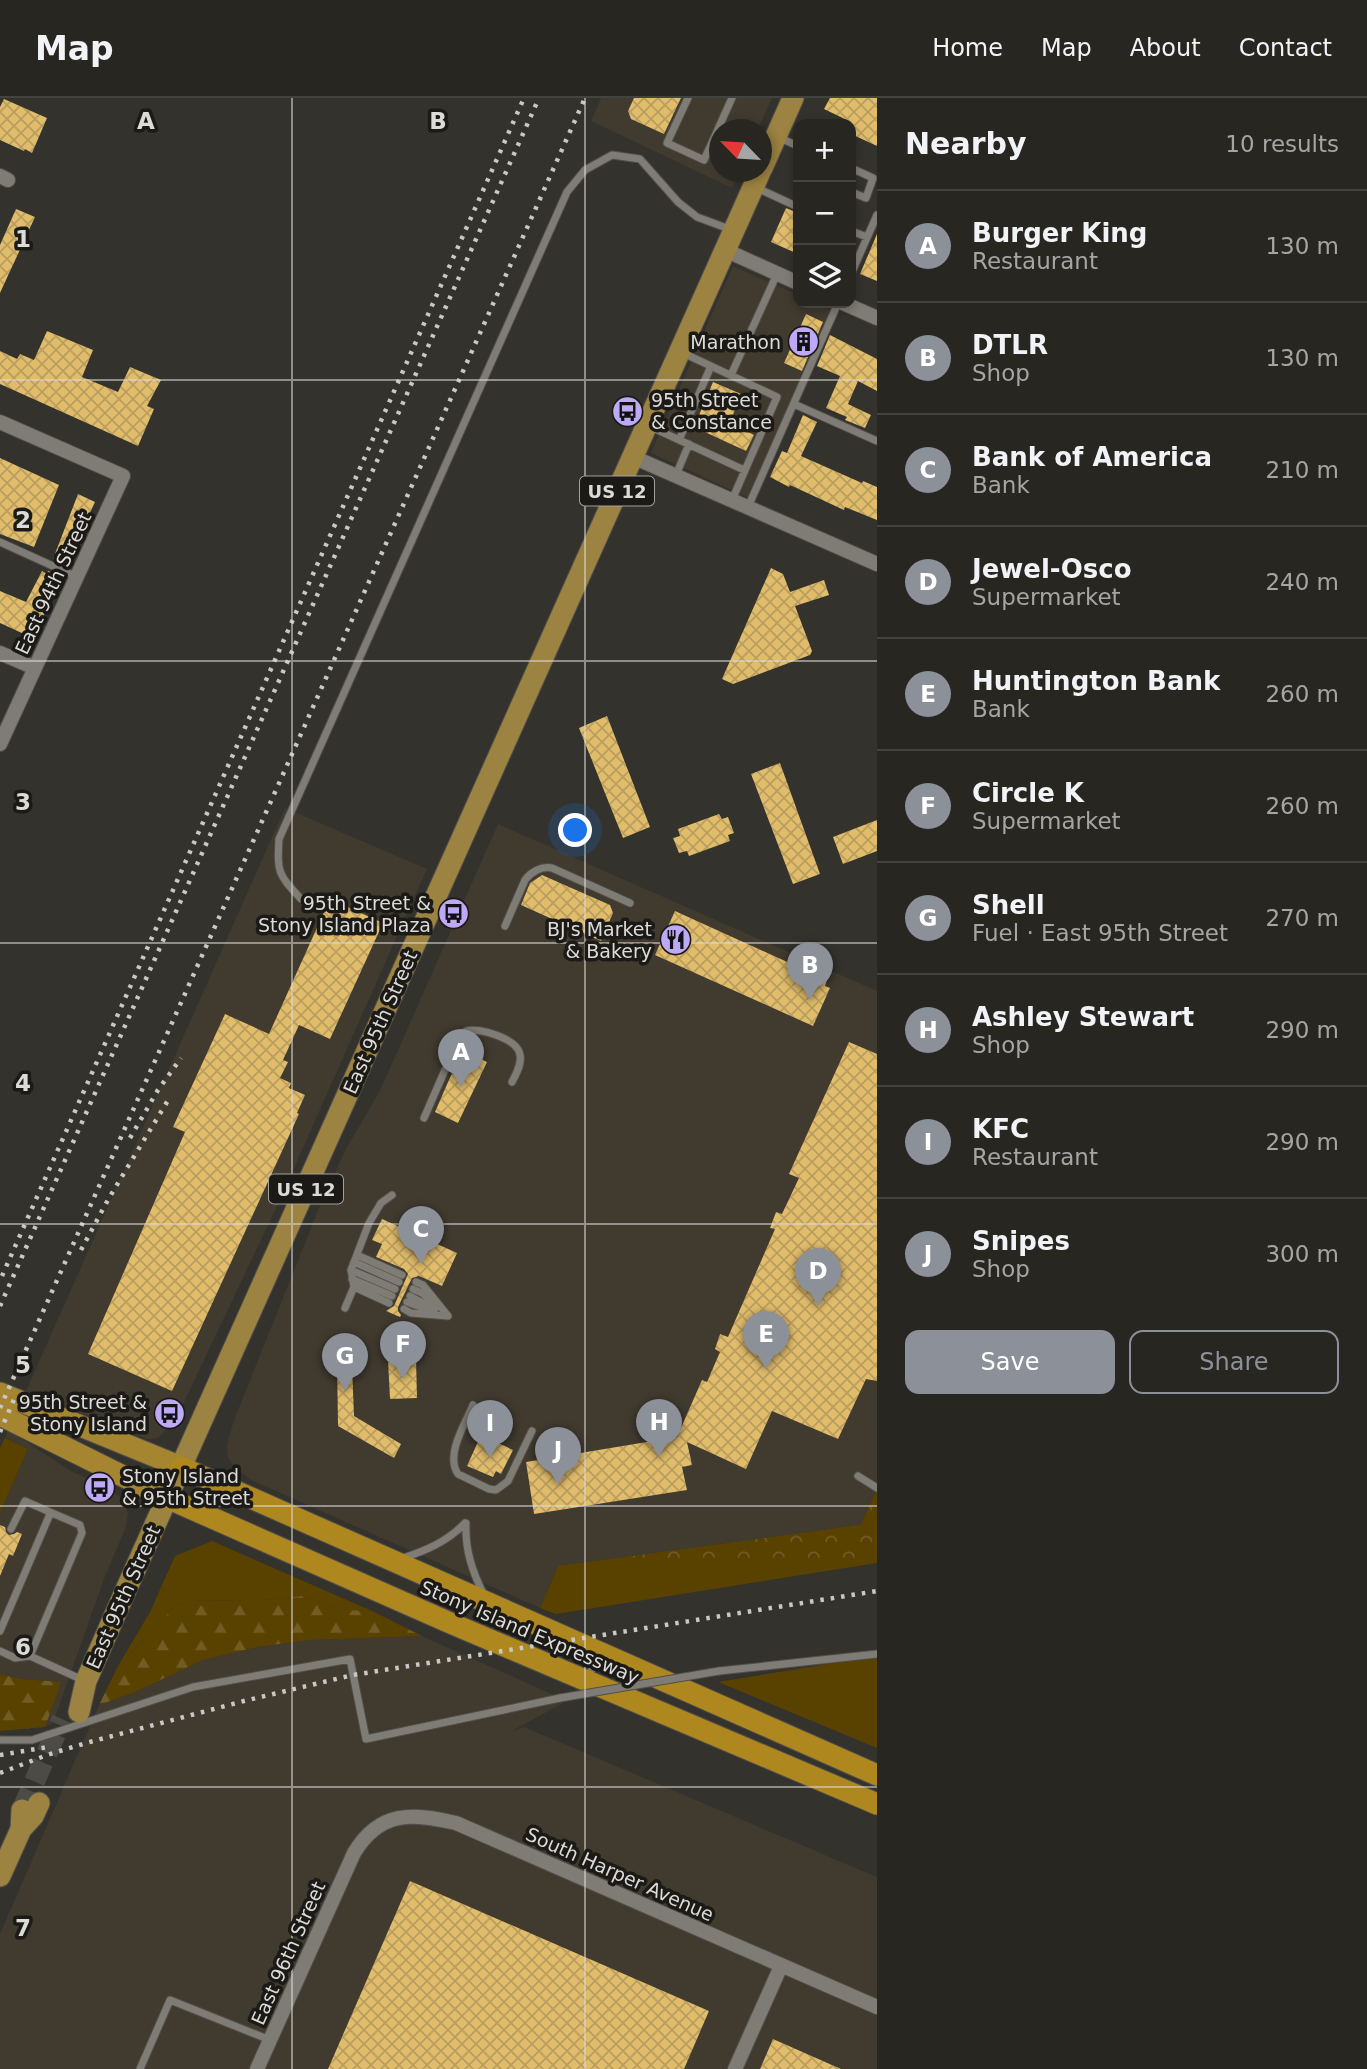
<!DOCTYPE html>
<meta charset="utf-8">
<style>
:root{--surface:#272621;--page:#33322e;--text:#f1f3f6;--muted:#a4a5a5;--line:#43433f;--accent:#8c9099}
body{margin:0;font-family:"DejaVu Sans",sans-serif;background:var(--page);color:var(--text)}
.controls{position:absolute;right:21px;top:21px;display:grid;overflow:hidden;border-radius:14px;box-shadow:0 4px 10px #0003}
.controls button{width:63px;height:63px;display:grid;place-items:center;padding:0;border:0;border-bottom:2px solid var(--line);background:var(--surface);color:var(--text);font:35px sans-serif}
.compass{position:absolute;left:709px;top:21px;width:63px;height:63px;border-radius:50%;background:var(--surface);box-shadow:0 4px 10px #0003;rotate:295deg}
.you{position:absolute;left:576px;top:733px;width:24px;height:24px;margin:-18px;border:5px solid #fff;border-radius:50%;background:#1a73e8;box-shadow:0 0 0 10px #1a73e833}
.badge{display:grid;place-items:center;width:46px;height:46px;border-radius:50%;background:var(--accent);color:#fff;font-size:23px;font-weight:700}
.pin{position:absolute;translate:-50% -58px;filter:drop-shadow(0 2px 4px #0008)}
.pin::after{content:'';position:absolute;top:37px;width:24px;height:21px;background:inherit;clip-path:polygon(0 0,100% 0,50% 100%)}
.list{margin:0;padding:0;list-style:none}
h2{display:flex;justify-content:space-between;align-items:center;height:91px;margin:0;padding:0 28px;font-size:30px}
h2 small{font-size:23px;font-weight:400;color:var(--muted)}
.list li{display:grid;grid-template-columns:46px 1fr auto;gap:21px;align-items:center;box-sizing:border-box;height:112px;padding:0 28px;border-top:2px solid var(--line)}
.list b{display:block;font-size:26px;white-space:nowrap}
.list p{margin:0;font-size:23px;white-space:nowrap;color:var(--muted)}
.list em{font-size:23px;font-style:normal;color:var(--muted)}
.actions{display:flex;gap:14px;padding:21px 28px}
.actions a{flex:1;padding:16px 0;border:2px solid var(--accent);border-radius:14px;text-align:center;font-size:24px;color:var(--accent)}
.actions .main{background:var(--accent);color:#fff}
.icon{flex:none;width:38px;height:38px;fill:none;stroke:currentColor;stroke-width:2;stroke-linecap:round;stroke-linejoin:round}
.map{position:relative;flex:none;width:877px;height:1971px;overflow:hidden}
header{display:flex;align-items:center;gap:42px;box-sizing:border-box;height:98px;padding:0 35px;background:var(--surface);border-bottom:2px solid var(--line)}
header strong{font-size:33px}
nav{display:flex;gap:38px;margin-inline-start:auto;font-size:24px}
main{display:flex}
aside{flex:1;background:var(--surface)}
.map>svg:first-child{display:block}
.built{fill:#403a2f}
.green{fill:#594100}
.forest{fill:url(#forest-firs)}
.park{fill:url(#park-crowns)}
.building{fill:url(#building-cross-hatch)}
.lines{fill:none;stroke-linecap:round;stroke-linejoin:round}
.primary-tunnel{stroke:#4d4b46;stroke-width:21;stroke-dasharray:21 10;stroke-linecap:butt}
.service-casing{stroke:#524f4b;stroke-width:9}
.minor-casing{stroke:#524f4b;stroke-width:16}
.primary-casing{stroke:#524f4b;stroke-width:23}
.trunk-casing{stroke:#524f4b;stroke-width:23}
.motorway-casing{stroke:#524f4b;stroke-width:23}
.service{stroke:#7f7c75;stroke-width:7}
.minor{stroke:#7f7c75;stroke-width:14}
.primary{stroke:#9c8341;stroke-width:21}
.trunk{stroke:#a68530;stroke-width:21}
.motorway{stroke:#af871f;stroke-width:21}
.rail{stroke:#cac8c4;stroke-width:4.5;stroke-dasharray:3.5 7;stroke-linecap:butt}
.service-bridge-casing{stroke:#524f4b;stroke-width:9;stroke-linecap:butt}
.service-bridge{stroke:#7f7c75;stroke-width:7}
.grid{fill:none;stroke:#dddbd7;stroke-width:2;stroke-opacity:0.55}
.labels{text-anchor:middle;dominant-baseline:central;stroke-width:7;stroke-linejoin:round;paint-order:stroke}
.shield{fill:#1b1a17;stroke:#a3a19d;stroke-width:2}
.shield-label{font-size:18px;font-weight:bold;fill:#dddbd7}
.poi-label{font-size:19px;fill:#dddbd7;stroke:#1b1a17;text-anchor:end}
.street-label{font-size:19px;fill:#dddbd7;stroke:#1b1a17}
.grid-label{font-size:23px;text-anchor:middle;font-weight:bold;fill:#dddbd7;stroke:#1b1a17;stroke-width:7;stroke-linejoin:round;paint-order:stroke}
</style>
<header>
<strong>Map</strong>
<nav><a>Home</a><a>Map</a><a>About</a><a>Contact</a></nav>
</header>
<main>
<div class="map">
<svg width="877" height="1971" viewBox="0 0 877 1971">
<defs>
<pattern id="forest-firs" width="22" height="20" patternUnits="userSpaceOnUse" patternTransform="scale(1.75)"><rect width="22" height="20" fill="#594100"/><path d="M5 1l3.5 6h-7zM16 11l3.5 6h-7z" fill="#705c24"/></pattern>
<pattern id="park-crowns" width="20" height="18" patternUnits="userSpaceOnUse" patternTransform="scale(1.75)"><rect width="20" height="18" fill="#594100"/><path d="M2 6a3 3 0 1 1 6 0M12 15a3 3 0 1 1 6 0" fill="none" stroke="#705c24"/></pattern>
<pattern id="building-cross-hatch" width="8" height="8" patternUnits="userSpaceOnUse" patternTransform="scale(1.75)"><rect width="8" height="8" fill="#e1bc6a"/><path d="M0 0l8 8M0 8l8-8" fill="none" stroke="#b99e60"/></pattern>
</defs>
<rect width="100%" height="100%" fill="#34322c"/>
<!-- built -->
<path class="built" d="M601,0H772L758,31L720,32V74H740L732,90L591,23Z
M733,168L798,197V205H816L835,213L751,401L651,355Z
M285,710L427,771L279,1104L177,1319L158,1340L147,1341L26,1293Z
M498,726L877,893V1391L861,1427L558,1468L540,1510L251,1382L233,1368L228,1359L227,1346L234,1322L321,1105L347,1049L378,996L391,968Z
M8,1332L71,1373L111,1392L121,1399L128,1415L126,1429L104,1481L53,1625L45,1629L60,1584L21,1581L0,1576V1415L28,1351L5,1340Z
M422,1538L567,1603L512,1633L524,1629L877,1779V1971H0V1836L99,1607L133,1595L203,1562L258,1549L310,1542Z"/>
<!-- green -->
<path class="green" d="M5,1340L28,1351L0,1415V1350Z
M877,1391V1465L556,1516L540,1510L558,1468L861,1427Z
M212,1443L372,1513L346,1512L302,1498L265,1502L187,1503L174,1509L118,1568L150,1514L175,1458Z
M877,1558V1650L718,1584Z"/>
<!-- forest -->
<path class="forest" d="M302,1498L346,1512L372,1513L422,1538L310,1542L258,1549L203,1562L133,1595L99,1607L118,1568L174,1509L187,1503L265,1502Z
M0,1576L21,1581L61,1584L45,1629L0,1633Z"/>
<!-- park -->
<path class="park" d="M877,1391V1464L558,1468L861,1427Z"/>
<!-- building -->
<path class="building" d="M634,0H681L664,36L631,21L628,13Z
M830,0H877V48L851,36V26H847L849,23L824,11Z
M4,1L47,20L32,55L25,51L24,53L0,42V9Z
M786,110L798,115V156L771,144Z
M16,111L35,119L0,195V147Z
M877,136V183L860,176Z
M806,216L823,224L802,273L784,265Z
M47,233L93,252L82,279L118,294L130,269L161,282L147,308L154,311L138,348L0,286V253L17,261L20,256L34,262Z
M830,237L877,261V293L858,283L848,306L871,317L865,330L845,322L847,319L826,310L840,278L817,268Z
M713,284L741,296L730,325L754,337L746,353L694,329Z
M803,317L817,324L801,358L862,385L863,383L877,389V422L845,409L844,412L790,387L789,389L770,379L782,353L787,355Z
M0,360L59,387L34,449L0,436Z
M78,396L95,404L71,455L73,456L68,468L53,461Z
M771,470L783,476L790,494L824,482L829,497L795,508L812,553L810,557L733,586L722,581Z
M42,473L47,476L48,473L63,479L46,512L35,541L0,525V493L26,504Z
M607,618L650,729L623,740L579,630Z
M780,665L820,776L793,786L751,676Z
M719,716L722,721L728,719L734,735L728,737L730,743L689,758L687,753L679,755L673,740L680,738L678,731Z
M877,722V753L843,766L833,739Z
M542,777L610,807L613,815L601,843L521,807L530,785Z
M330,801L383,825L330,941L299,927L283,962L288,964L280,980L291,985L289,990L305,997L297,1015L299,1016L172,1293L88,1256L185,1034L173,1029L225,916L269,936Z
M675,813L827,882L825,888L830,890L813,928L655,857Z
M849,944L877,956V1283L866,1281L838,1341L772,1313L746,1371L687,1344L692,1367L682,1369L687,1392L534,1416L526,1364L677,1339L702,1282L707,1284L720,1254L715,1251L720,1236L728,1239L775,1131L770,1130L776,1114L782,1116L799,1080L789,1076Z
M462,952L487,964L458,1025L435,1014Z
M382,1121L457,1155L442,1188L419,1178L412,1180L398,1209V1213L401,1217L400,1219L386,1213L394,1208L408,1176L404,1171L376,1159L382,1146L372,1142Z
M416,1261L417,1300L390,1301L388,1262Z
M337,1262L352,1268L354,1318L401,1346L394,1360L338,1328Z
M481,1337L513,1352L501,1376L496,1373L493,1379L467,1368Z
M0,1427L5,1429L6,1434L9,1437L14,1436L17,1434L22,1436L13,1458L9,1456L0,1478Z
M410,1783L709,1913L684,1971H328Z
M773,1941L841,1971H760Z"/>
<g class="lines">
<!-- primary-tunnel -->
<path class="primary-tunnel" d="M22,1712L62,1621"/>
<defs>
<path id="service" d="M688,0L667,45L704,62L732,0
M780,40L798,48
M709,51L720,57
M851,70L873,80L866,100L851,94
M757,90L798,109
M851,133L867,139
M851,176L877,117
M683,255L777,299L732,402
M731,277L777,176
M794,306L877,343
M649,328L744,372
M679,342L711,268
M676,377L689,346
M748,409L838,205
M0,444L77,479
M301,801C278,776 277,775 279,741L567,94L585,72L612,57L640,61L678,104L697,119L732,132
M505,828L525,782C531,774 541,768 552,770L630,805
M424,1020L455,949L466,933C480,929 518,941 520,957C522,966 516,976 512,984
M357,1157L402,1177
M354,1164L399,1184
M351,1172L395,1191
M352,1181L392,1198
M416,1184L423,1187L448,1218
M354,1189L389,1205
M413,1191L422,1195L432,1204
M410,1198L435,1211
M407,1204L434,1214
M345,1210L354,1189L351,1172L369,1125L381,1105L392,1097
M404,1211L411,1215L448,1218
M473,1307C465,1326 445,1357 458,1376L489,1391L496,1392L508,1383L532,1333
M858,1378L877,1390
M466,1425C465,1452 472,1473 484,1497
M11,1431L25,1403L52,1415
M400,1461C425,1453 447,1444 465,1425
M0,1533L50,1416L52,1415L80,1427L82,1435L30,1558
M0,1553L15,1560L30,1558L85,1583
M719,1573L877,1556
M588,1579L600,1555
M0,1642H32L193,1589L350,1561L366,1641L560,1600
M140,1971L170,1902L270,1942"/>
<path id="minor" d="M0,78L8,82
M725,152L798,185
M843,205L877,220
M0,324L123,378L0,646
M633,359L877,466
M0,555L35,570
M257,1971L354,1755C380,1712 412,1715 456,1725L877,1909
M735,1971L781,1868"/>
<path id="primary" d="M762,70L793,0
M79,1614L86,1583L125,1494L760,74
M21,1731L33,1718L39,1705
M0,1778L21,1731L22,1712"/>
<path id="trunk" d="M0,1295L181,1369
M0,1317L167,1400"/>
<path id="motorway" d="M181,1369L877,1677
M167,1400L448,1524L877,1706"/>
</defs>
<!-- service casing -->
<use href="#service" class="service-casing"/>
<!-- minor casing -->
<use href="#minor" class="minor-casing"/>
<!-- primary casing -->
<use href="#primary" class="primary-casing"/>
<!-- trunk casing -->
<use href="#trunk" class="trunk-casing"/>
<!-- motorway casing -->
<use href="#motorway" class="motorway-casing"/>
<!-- service -->
<use href="#service" class="service"/>
<!-- minor -->
<use href="#minor" class="minor"/>
<!-- primary -->
<use href="#primary" class="primary"/>
<!-- trunk -->
<use href="#trunk" class="trunk"/>
<!-- motorway -->
<use href="#motorway" class="motorway"/>
<!-- rail -->
<path class="rail" d="M130,1040L158,992L181,960
M81,1152L109,1100L170,999
M2,1178L524,0
M0,1208L539,0
M0,1310L585,0
M0,1334L15,1299
M0,1657L48,1649
M0,1675L47,1657L86,1645L244,1603L353,1577L877,1493"/>
<defs>
<path id="service-bridge" d="M560,1600L719,1573"/>
</defs>
<!-- service-bridge casing -->
<use href="#service-bridge" class="service-bridge-casing"/>
<!-- service-bridge -->
<use href="#service-bridge" class="service-bridge"/>
</g>
<!-- grid -->
<path class="grid" d="M292,0V1971M585,0V1971M0,282H877M0,563H877M0,845H877M0,1126H877M0,1408H877M0,1689H877"/>
<!-- icons -->
<defs>
<symbol id="building-disc" viewBox="-11 -11 22 22"><circle r="9.5" fill="#bda9f5" stroke="#1b1a17"/><path d="M-4-6H4V6H1V3H-1V6H-4ZM-2.5-4.3h1.7v1.8h-1.7ZM.8-4.3h1.7v1.8H.8ZM-2.5-1h1.7V.8h-1.7ZM.8-1h1.7V.8H.8Z" fill="#111"/></symbol>
<symbol id="bus-disc" viewBox="-11 -11 22 22"><circle r="9.5" fill="#bda9f5" stroke="#1b1a17"/><path d="M-5-6H5V4H4V6H2V4H-2V6H-4V4H-5ZM-3.5-4V0h7V-4ZM-3.5 1.2v1.5H-2V1.2ZM2 1.2v1.5H3.5V1.2Z" fill="#111"/></symbol>
<symbol id="restaurant-disc" viewBox="-11 -11 22 22"><circle r="9.5" fill="#bda9f5" stroke="#1b1a17"/><path d="M-5-6h1v4h1v-4h1v4h1v-4h1v5L-1.5 .5V6h-2V.5L-5-1ZM5-6V6H3V1.5H1.5Q1.5-4 5-6Z" fill="#111"/></symbol>
</defs>
<g fill-rule="evenodd">
<use href="#building-disc" x="786" y="226" width="35" height="35"/>
<use href="#bus-disc" x="610" y="296" width="35" height="35"/>
<use href="#bus-disc" x="436" y="798" width="35" height="35"/>
<use href="#restaurant-disc" x="658" y="824" width="35" height="35"/>
<use href="#bus-disc" x="152" y="1298" width="35" height="35"/>
<use href="#bus-disc" x="82" y="1372" width="35" height="35"/>
</g>
<g class="labels">
<!-- shield labels -->
<g class="shield">
<rect x="580" y="378.5" width="74" height="29" rx="5"/>
<rect x="269" y="1076.5" width="74" height="29" rx="5"/>
</g>
<g class="shield-label">
<text x="617" y="393">US 12</text>
<text x="306" y="1091">US 12</text>
</g>
<!-- poi labels -->
<g class="poi-label">
<text x="781" y="244">Marathon</text>
<text x="651" y="302" text-anchor="start">95th Street<tspan x="651" dy="22">&amp; Constance</tspan></text>
<text x="431" y="805">95th Street &amp;<tspan x="431" dy="22">Stony Island Plaza</tspan></text>
<text x="652" y="831">BJ's Market<tspan x="652" dy="22">&amp; Bakery</tspan></text>
<text x="147" y="1304">95th Street &amp;<tspan x="147" dy="22">Stony Island</tspan></text>
<text x="122" y="1378" text-anchor="start">Stony Island<tspan x="122" dy="22">&amp; 95th Street</tspan></text>
</g>
<!-- street labels -->
<g class="street-label">
<text transform="translate(53 485) rotate(-65)">East 94th Street</text>
<text transform="translate(380 924) rotate(-66)">East 95th Street</text>
<text transform="translate(123 1499) rotate(-66)">East 95th Street</text>
<text transform="translate(530 1534) rotate(23)">Stony Island Expressway</text>
<text transform="translate(620 1776) rotate(24)">South Harper Avenue</text>
<text transform="translate(288 1855) rotate(-66)">East 96th Street</text>
</g>
</g>
<g class="grid-label">
<text x="146" y="31">A</text>
<text x="438" y="31">B</text>
<text x="23" y="149">1</text>
<text x="23" y="430">2</text>
<text x="23" y="712">3</text>
<text x="23" y="993">4</text>
<text x="23" y="1275">5</text>
<text x="23" y="1557">6</text>
<text x="23" y="1838">7</text>
</g>
</svg>
<div class="controls">
<button>+</button>
<button>−</button>
<button><svg class="icon" aria-label="layers" viewBox="0 0 24 24"><path d="M12 4l9 5-9 5-9-5zM3 14l9 5 9-5"/></svg></button>
</div>
<svg class="compass" viewBox="-18 -18 36 36"><path d="M0-13l5 13h-10z" fill="#e53935"/><path d="M0 13l5-13h-10z" fill="#a4a5a5"/></svg>
<div class="you"></div>
<div class="pin badge" style="left:461px;top:989px">A</div>
<div class="pin badge" style="left:810px;top:902px">B</div>
<div class="pin badge" style="left:421px;top:1166px">C</div>
<div class="pin badge" style="left:818px;top:1208px">D</div>
<div class="pin badge" style="left:766px;top:1271px">E</div>
<div class="pin badge" style="left:403px;top:1281px">F</div>
<div class="pin badge" style="left:345px;top:1293px">G</div>
<div class="pin badge" style="left:659px;top:1359px">H</div>
<div class="pin badge" style="left:490px;top:1360px">I</div>
<div class="pin badge" style="left:558px;top:1387px">J</div>
</div>
<aside>
<h2>Nearby<small>10 results</small></h2>
<ul class="list">
<li><span class="badge">A</span><div><b>Burger King</b><p>Restaurant</p></div><em>130 m</em></li>
<li><span class="badge">B</span><div><b>DTLR</b><p>Shop</p></div><em>130 m</em></li>
<li><span class="badge">C</span><div><b>Bank of America</b><p>Bank</p></div><em>210 m</em></li>
<li><span class="badge">D</span><div><b>Jewel-Osco</b><p>Supermarket</p></div><em>240 m</em></li>
<li><span class="badge">E</span><div><b>Huntington Bank</b><p>Bank</p></div><em>260 m</em></li>
<li><span class="badge">F</span><div><b>Circle K</b><p>Supermarket</p></div><em>260 m</em></li>
<li><span class="badge">G</span><div><b>Shell</b><p>Fuel · East 95th Street</p></div><em>270 m</em></li>
<li><span class="badge">H</span><div><b>Ashley Stewart</b><p>Shop</p></div><em>290 m</em></li>
<li><span class="badge">I</span><div><b>KFC</b><p>Restaurant</p></div><em>290 m</em></li>
<li><span class="badge">J</span><div><b>Snipes</b><p>Shop</p></div><em>300 m</em></li>
</ul>
<div class="actions"><a class="main">Save</a><a>Share</a></div>
</aside>
</main>
